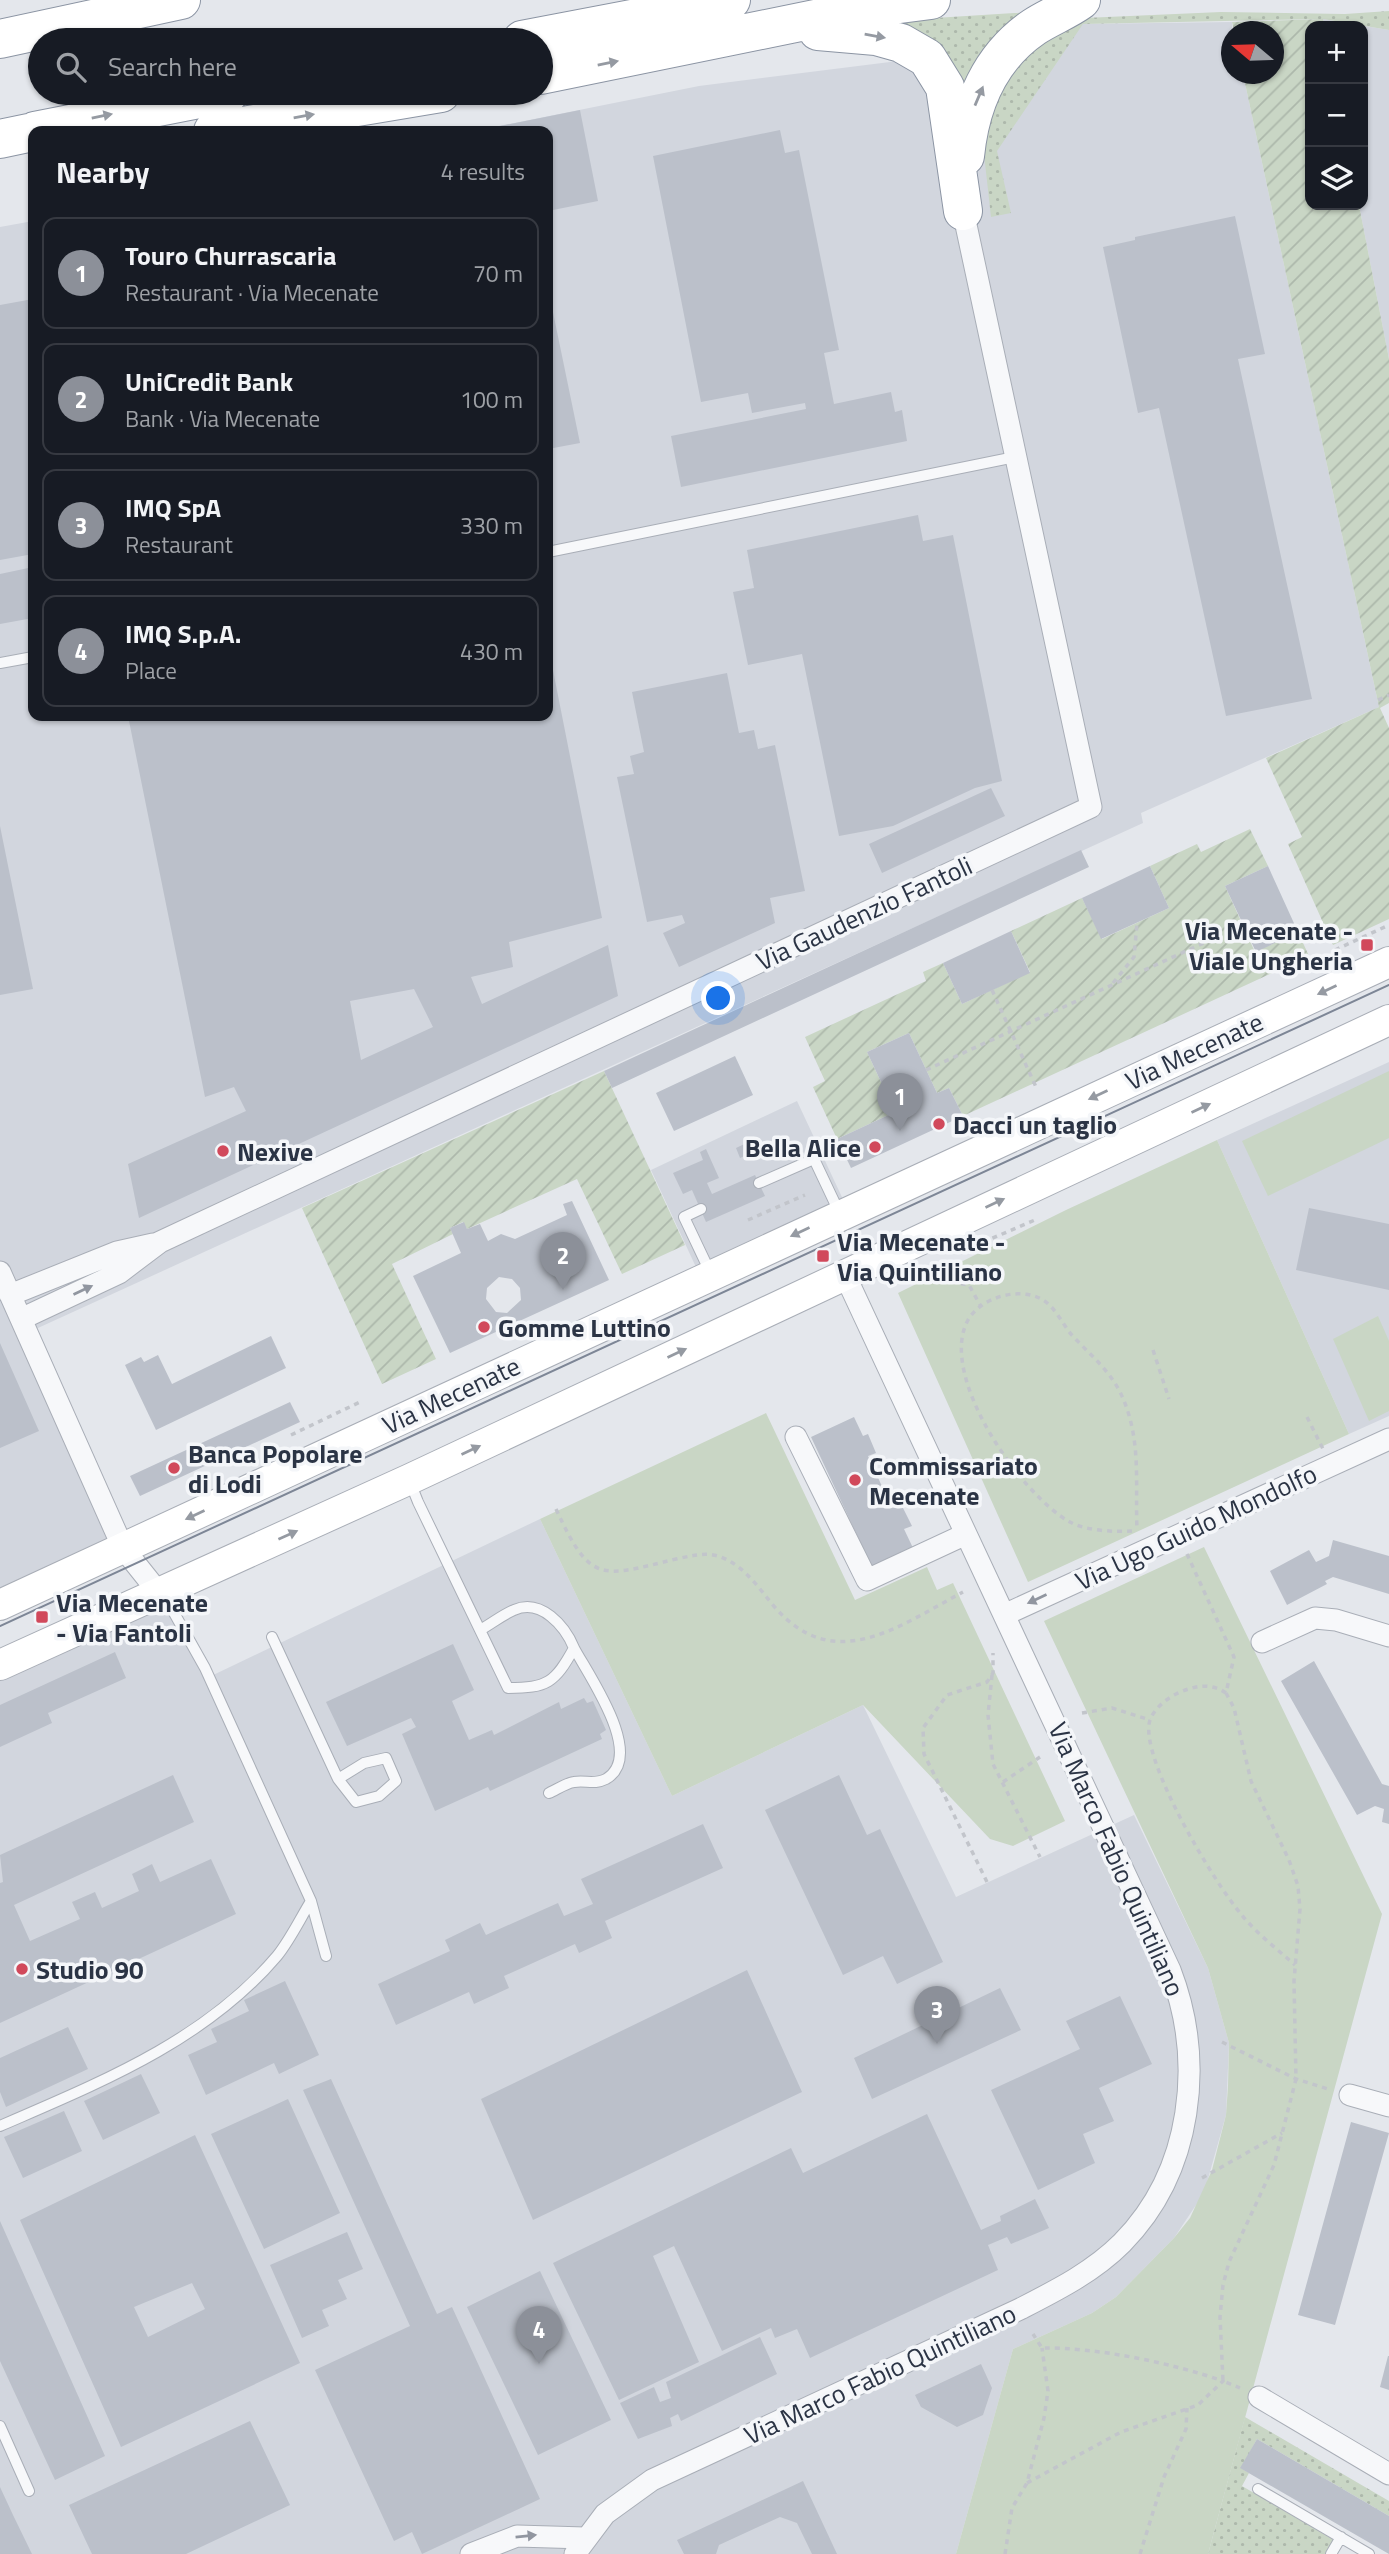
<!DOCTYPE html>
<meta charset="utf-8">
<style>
:root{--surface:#171b24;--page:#242831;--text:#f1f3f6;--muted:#9ea1a6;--line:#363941;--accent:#8c9099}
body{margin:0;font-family:"Titillium Web",sans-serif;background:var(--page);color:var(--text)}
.controls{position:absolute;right:21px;top:21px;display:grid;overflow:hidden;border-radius:14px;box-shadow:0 2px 5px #0004}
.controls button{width:63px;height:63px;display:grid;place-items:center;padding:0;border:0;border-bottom:2px solid var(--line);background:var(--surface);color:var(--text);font:35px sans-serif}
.compass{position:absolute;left:1221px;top:21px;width:63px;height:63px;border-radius:50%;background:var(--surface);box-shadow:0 2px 5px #0004;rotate:289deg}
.you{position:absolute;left:719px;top:999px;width:24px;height:24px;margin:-18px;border:5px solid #fff;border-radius:50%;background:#1a73e8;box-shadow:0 0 0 10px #1a73e833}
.badge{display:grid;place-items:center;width:46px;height:46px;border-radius:50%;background:var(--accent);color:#fff;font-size:23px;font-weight:700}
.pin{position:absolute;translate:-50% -58px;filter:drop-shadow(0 2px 4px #0008)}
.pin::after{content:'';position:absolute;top:37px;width:24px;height:21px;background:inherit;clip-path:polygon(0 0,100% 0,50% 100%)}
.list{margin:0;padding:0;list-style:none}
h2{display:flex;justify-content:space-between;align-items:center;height:91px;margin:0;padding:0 28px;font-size:30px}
h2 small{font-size:23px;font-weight:400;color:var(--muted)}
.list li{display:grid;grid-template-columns:46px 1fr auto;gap:21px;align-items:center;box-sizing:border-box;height:112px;margin:0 14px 14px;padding:0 14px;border:2px solid var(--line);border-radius:14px}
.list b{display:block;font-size:26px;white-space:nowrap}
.list p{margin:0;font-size:23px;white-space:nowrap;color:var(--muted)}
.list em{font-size:23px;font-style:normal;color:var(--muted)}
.icon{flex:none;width:38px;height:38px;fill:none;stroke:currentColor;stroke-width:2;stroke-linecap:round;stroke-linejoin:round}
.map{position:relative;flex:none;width:1389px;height:2554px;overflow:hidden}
.search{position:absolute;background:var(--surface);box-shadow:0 2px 5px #0004;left:28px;top:28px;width:525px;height:77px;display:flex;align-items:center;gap:18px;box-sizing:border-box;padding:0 24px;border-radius:38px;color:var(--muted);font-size:26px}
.panel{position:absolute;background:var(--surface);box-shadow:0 2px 5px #0004;left:28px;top:126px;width:525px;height:595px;border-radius:14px}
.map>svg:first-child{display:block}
.built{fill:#d2d6de}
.grass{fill:url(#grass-dots)}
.park{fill:#c9d6c5}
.garden{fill:url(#garden-furrows)}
.building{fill:#bbc0ca;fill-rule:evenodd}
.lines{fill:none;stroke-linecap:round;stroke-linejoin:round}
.service-casing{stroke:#a9aeb7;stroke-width:12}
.minor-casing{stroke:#a9aeb7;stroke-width:23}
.secondary-casing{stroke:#a9aeb7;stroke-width:32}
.motorway-casing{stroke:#8b94a3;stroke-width:40}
.path{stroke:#c2c5cb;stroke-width:3.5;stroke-dasharray:5 5;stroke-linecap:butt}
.service{stroke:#f7f8fa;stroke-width:10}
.minor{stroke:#f7f8fa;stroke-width:21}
.secondary{stroke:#fff;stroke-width:30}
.motorway{stroke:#fff;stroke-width:38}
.tram{stroke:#7d8696;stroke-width:2}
.oneway{fill:#959aa2}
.oneway2{fill:#9196a0}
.poi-dot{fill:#d1495b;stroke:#f4f6f9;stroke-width:2.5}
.labels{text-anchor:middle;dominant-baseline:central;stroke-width:7;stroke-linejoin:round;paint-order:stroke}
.street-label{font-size:26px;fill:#2b3445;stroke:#f4f6f9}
.poi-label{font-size:26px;font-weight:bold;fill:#2b3445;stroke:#f4f6f9;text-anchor:start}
</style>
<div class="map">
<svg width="1389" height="2554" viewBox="0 0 1389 2554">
<defs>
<pattern id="grass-dots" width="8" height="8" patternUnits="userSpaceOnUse" patternTransform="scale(1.75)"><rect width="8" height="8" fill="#c9d6c5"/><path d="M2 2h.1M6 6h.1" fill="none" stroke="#adb8ab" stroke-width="1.8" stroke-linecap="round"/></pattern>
<pattern id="garden-furrows" width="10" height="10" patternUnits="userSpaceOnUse" patternTransform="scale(1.75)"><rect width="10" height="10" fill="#c9d6c5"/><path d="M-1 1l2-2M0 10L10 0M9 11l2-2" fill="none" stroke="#adb8ab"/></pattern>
</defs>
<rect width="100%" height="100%" fill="#e4e7ec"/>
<!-- built -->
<path class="built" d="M1323,19L1389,30V359L1359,205H1363V26H1325Z
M1232,22V74H1243L1379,707L1141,813L1143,823L27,1333L123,1548L0,1605V227L33,221V716H548V131H474L699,86L898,61L1083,24Z
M1389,1062V1416L1349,1434L1217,1140Z
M797,1101L848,1210L701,1278L651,1170Z
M540,1519L672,1796L863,1705L956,1897L1134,1815L1208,1968L1229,2043L1226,2115L1204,2193L1174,2238L1116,2297L1092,2313L1013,2349L956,2554H0V1665L159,1593L209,1677Z"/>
<!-- grass -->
<path class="grass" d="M1389,11V30L1323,19L1083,24L997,151L1011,213L991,217L981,127L1014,62L1084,18L1221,12L1345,14Z
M1032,12L962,98L887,21Z
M1245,2417L1389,2501V2516L1257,2439L1241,2468L1249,2473L1242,2486L1334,2540L1327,2554H1208Z"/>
<!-- park -->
<path class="park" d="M1389,1071V1138L1268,1196L1242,1141Z
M1217,1140L1349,1434L1028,1582L898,1293L1066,1210Z
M1378,1316L1389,1341V1411L1369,1421L1333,1339Z
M766,1413L855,1600L927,1567L937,1590L953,1583L1065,1821L1013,1846L990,1839L863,1705L672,1796L540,1519Z
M1204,1547L1382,1914L1208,2554H956L1013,2349L1092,2313L1116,2297L1174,2238L1190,2218L1212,2170L1226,2115L1228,2086L1229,2043L1208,1968L1044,1621Z"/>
<!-- garden -->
<path class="garden" d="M1323,19L1325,26H1310V205H1359L1389,359V703L1380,708L1389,728V919L1333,945L1288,844L1302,837L1266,758L1379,707L1243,74H1274V32L1234,31L1232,22Z
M1250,829L1268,866L1225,886L1255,952L1298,932L1309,956L963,1116L949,1088L937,1093L909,1033L867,1052L895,1112L837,1139L813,1087L825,1081L805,1037L926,981L923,972L943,963L962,1004L1030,972L1011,931L1082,898L1102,939L1169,908L1150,866L1197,844L1201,852Z
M604,1071L685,1245L622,1274L577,1179L467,1229L463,1222L450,1228L453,1234L392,1264L436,1359L382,1384L302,1208Z"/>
<!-- building -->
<path class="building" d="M580,110L598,201L548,211V131L480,130Z
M780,130L785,153L799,150L839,350L824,353L834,404L891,392L895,412L902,410L907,441L681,487L671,436L806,409L805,403L752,413L748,393L701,402L653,156Z
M1235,216L1265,354L1238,359L1312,699L1226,716L1159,408L1138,413L1103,247L1135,240V237Z
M548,288L580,443L548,449Z
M33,299V554L0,560V305Z
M918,515L923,541L953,535L1002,781L975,788L893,826L839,836L802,654L748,665L733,592L754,588L747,550Z
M33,567V618L0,624V574Z
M548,660H551L602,918L509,942L513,967L471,977L482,1004L608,945L618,996L139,1218L128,1164L246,1111L234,1087L205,1097L128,716H548ZM414,989L433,1027L361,1060L350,1001Z
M727,673L739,733L754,730L758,749L775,745L805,891L770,898L775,923L679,967L663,933L685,923L682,915L647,922L617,777L634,774L630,756L644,752L632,692Z
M991,788L1005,816L882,873L869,844Z
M0,826L33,989L0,995Z
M1081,850L1089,867L612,1088L604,1071Z
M1150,866L1169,908L1101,939L1082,898Z
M1268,866L1298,932L1256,952L1225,886Z
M1011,931L1030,973L962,1004L943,963Z
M909,1033L937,1093L949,1088L963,1116L851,1168L837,1139L895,1112L867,1052Z
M735,1056L753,1095L674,1131L656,1093Z
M757,1138L762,1148L740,1158L736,1148Z
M706,1149L719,1178L707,1183L712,1194L755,1175L765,1196L706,1222L692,1190L683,1194L673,1173L703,1160L700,1152Z
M572,1201L609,1280L450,1353L413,1276L461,1253L450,1228L464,1222L467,1229L480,1224L488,1241L501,1234L515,1239L567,1215L563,1204ZM499,1277L512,1279L520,1288L521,1300L507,1313L496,1312L486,1299L487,1288Z
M1309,1208L1389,1224V1290L1296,1270Z
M271,1336L286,1368L156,1430L125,1365L141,1357L144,1362L158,1355L172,1384Z
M0,1343L39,1431L0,1448Z
M290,1402L300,1422L140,1496L130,1476Z
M854,1417L863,1436L868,1434L876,1453L868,1456L892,1508L901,1504L912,1526L904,1529L913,1548L872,1567L811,1437Z
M1333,1540L1389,1556V1594L1333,1577L1325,1581L1327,1584L1287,1605L1270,1571L1309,1550L1316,1562L1329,1556Z
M453,1644L474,1690L452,1701L469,1740L492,1730L494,1735L559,1702L561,1709L584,1698L587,1703L593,1701L606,1730L600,1734L602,1739L490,1791L488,1787L435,1811L402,1734L416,1727L411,1718L347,1746L326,1702Z
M115,1652L126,1678L48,1713L52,1723L0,1747V1705Z
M1314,1661L1382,1784L1389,1786V1824L1382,1822L1384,1809L1375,1806L1357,1815L1281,1681Z
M173,1775L194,1822L14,1905L30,1941L80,1919L72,1902L95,1892L102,1908L139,1891L132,1874L152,1864L160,1882L211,1859L236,1914L0,2023V1883L3,1882L0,1855Z
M839,1775L867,1835L880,1829L943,1962L897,1984L883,1956L843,1975L765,1810Z
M703,1824L723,1868L605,1921L612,1938L579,1953L575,1944L504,1976L509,1988L474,2004L469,1992L396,2025L378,1984L450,1951L445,1940L480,1923L486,1935L558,1903L564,1916L593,1904L581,1879Z
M747,1970L802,2092L533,2220L481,2099Z
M285,1981L319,2055L279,2074L274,2063L206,2095L188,2055L217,2042L211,2029L249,2011L244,2000Z
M1000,1988L1021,2030L872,2099L854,2058Z
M1120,1996L1152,2064L1099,2088L1114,2121L1083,2134L1095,2163L1038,2190L991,2090L1080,2049L1066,2021Z
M68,2027L88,2069L6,2107L0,2092V2058Z
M141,2074L160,2113L103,2140L84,2101Z
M331,2079L437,2314L452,2307L540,2499L422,2554L412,2532L394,2541L315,2370L410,2326L303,2090Z
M288,2099L340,2213L264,2249L211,2134Z
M64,2111L82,2151L23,2178L4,2137Z
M927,2114L981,2230L1001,2221L1000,2216L1035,2199L1049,2228L1011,2244L1007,2237L988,2245L998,2270L810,2358L797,2329L775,2338L771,2328L722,2351L674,2246L653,2256L699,2362L619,2400L553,2263L791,2148L803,2173Z
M1351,2122L1389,2133L1335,2325L1298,2315Z
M195,2135L300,2363L121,2447L20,2220ZM192,2283L205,2309L148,2337L134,2307Z
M0,2221L105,2456L55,2480L0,2361Z
M347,2232L363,2269L338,2280L347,2299L322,2310L329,2326L302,2338L270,2265Z
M540,2271L611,2420L538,2455L467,2307Z
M760,2337L777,2374L681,2421L678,2414L670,2418L672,2426L638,2439L620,2403L654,2387L660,2402L671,2398L666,2382Z
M1388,2356H1389V2390L1380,2387Z
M981,2364L992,2388L983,2415L957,2427L921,2407L915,2395Z
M250,2421L290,2505L186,2554H92L69,2505Z
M1257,2439L1389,2516V2554L1240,2468Z
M803,2481L837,2554H812L797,2523L780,2517L719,2545L716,2554H684L677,2540Z
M0,2487L13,2515L32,2554H0Z"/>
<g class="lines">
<defs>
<path id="service" d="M548,552L1015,457
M0,663L33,657
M759,1183L814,1159L840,1214
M701,1209L684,1217L711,1274
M410,1482L418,1502L508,1688C547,1688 555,1683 574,1648C565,1626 541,1598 514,1610C502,1615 491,1624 480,1630
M160,1594L173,1611L205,1668L311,1901L326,1956
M272,1637L338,1779L356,1802L379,1796L396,1781L386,1758L364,1763L338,1779
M549,1793C556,1790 566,1783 574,1782C586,1780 594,1785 606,1779C646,1756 589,1676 574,1648
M0,2126C99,2083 205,2041 277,1956C290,1940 300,1919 311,1901
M0,2426L29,2491
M1258,2489L1369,2554
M1331,2554L1341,2537"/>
<path id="minor" d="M0,1272L123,1548L159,1593
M10,1295L117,1252L153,1244
M21,1319L119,1273L160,1242L1091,807L963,211
M796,1437L867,1580L966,1534
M1004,1615L1389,1439
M1262,1642L1315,1618L1336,1620L1389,1636
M1350,2095L1389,2106
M1259,2397L1389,2474
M471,2554L517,2536L585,2538
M575,2554L605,2514L652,2480L1020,2309C1057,2290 1093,2272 1122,2243C1193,2171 1205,2061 1170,1970L844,1273"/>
<path id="secondary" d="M0,1605L1389,962
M0,1665L410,1479L1389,1020"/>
<path id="motorway" d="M818,31L876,36L901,43L927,58L945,87L963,211
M0,39L181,0
M522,40L731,0
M541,75L869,8L931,0
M35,131L229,93
M213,131L441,93
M0,139L33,132
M965,156C970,105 990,57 1034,27C1049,17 1066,11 1081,0"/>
</defs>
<!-- service casing -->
<use href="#service" class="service-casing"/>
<!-- minor casing -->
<use href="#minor" class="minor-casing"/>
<!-- secondary casing -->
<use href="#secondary" class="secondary-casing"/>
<!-- motorway casing -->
<use href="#motorway" class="motorway-casing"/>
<!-- path -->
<path class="path" d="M1378,700L1389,695
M1335,950L1389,925
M1113,983L1134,957L1137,923
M992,990L1036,1087
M926,1070L1243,925
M748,1220L805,1195
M974,1246L1035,1220
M923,1273L929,1278L969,1285L980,1305
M1153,1350L1169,1399
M1307,1417L1323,1449
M291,1435L360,1402
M556,1509C591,1585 601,1577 676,1559C691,1556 704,1552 718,1556C743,1564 757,1586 773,1605C833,1677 899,1626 963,1592
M1132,1531C1114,1532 1086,1531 1070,1522C1022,1496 937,1376 968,1320C981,1297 1020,1286 1043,1300C1054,1306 1063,1324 1070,1333C1088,1353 1109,1369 1121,1394C1142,1439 1135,1483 1137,1530
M1187,1554L1234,1657L1226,1693L1234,1708L1251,1781L1289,1860L1298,1886L1300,1909L1294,1981L1296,2079L1274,2165L1229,2262L1223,2285L1220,2317L1223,2381L1240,2388
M992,1675L988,1715L993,1764L1040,1857
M1226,1693C1210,1682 1193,1686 1176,1694C1166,1699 1154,1709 1150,1720C1138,1757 1215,1884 1241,1914C1256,1933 1277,1949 1295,1965
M1082,1713L1112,1708L1150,1720
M1003,1782L1040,1757
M987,1882L924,1754L923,1728L947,1695L987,1682L993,1673V1653
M1222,2042L1296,2079L1331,2090
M1202,2178L1282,2133
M1027,2483L1121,2432L1198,2405L1223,2381C1172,2363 1095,2347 1042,2348L1033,2334
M1005,2554L1012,2508L1027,2483L1044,2418L1048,2391L1042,2348
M1140,2554L1164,2477L1186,2429L1187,2408"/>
<!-- service -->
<use href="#service" class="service"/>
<!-- minor -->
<use href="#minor" class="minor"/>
<!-- secondary -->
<use href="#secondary" class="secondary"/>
<!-- motorway -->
<use href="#motorway" class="motorway"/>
<!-- tram -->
<path class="tram" d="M0,1626L1389,985"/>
</g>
<!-- one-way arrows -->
<defs><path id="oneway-solid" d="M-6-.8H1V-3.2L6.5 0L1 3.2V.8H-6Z" transform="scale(1.75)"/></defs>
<g class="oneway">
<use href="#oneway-solid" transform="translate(875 36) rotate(10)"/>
<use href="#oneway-solid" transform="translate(608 63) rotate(-11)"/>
<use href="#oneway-solid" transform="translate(979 96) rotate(-67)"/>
<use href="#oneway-solid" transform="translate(102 116) rotate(-12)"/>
<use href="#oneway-solid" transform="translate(304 116) rotate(-10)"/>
<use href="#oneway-solid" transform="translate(1327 990) rotate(155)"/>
<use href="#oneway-solid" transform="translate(1098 1095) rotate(155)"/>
<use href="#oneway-solid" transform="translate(1201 1108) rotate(-25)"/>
<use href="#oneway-solid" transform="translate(995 1203) rotate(-25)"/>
<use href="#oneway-solid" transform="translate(800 1232) rotate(155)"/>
<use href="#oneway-solid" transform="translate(677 1353) rotate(-25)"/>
<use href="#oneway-solid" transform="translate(471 1450) rotate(-25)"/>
<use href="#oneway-solid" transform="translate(195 1515) rotate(155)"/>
<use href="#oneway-solid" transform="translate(288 1535) rotate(-24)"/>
</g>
<g class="oneway2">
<use href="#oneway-solid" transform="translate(83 1290) rotate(-25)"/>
<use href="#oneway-solid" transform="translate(1037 1599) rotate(155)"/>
<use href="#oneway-solid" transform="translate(526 2536) rotate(-6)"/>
</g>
<!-- markers -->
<g class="poi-dot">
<rect x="1360" y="938" width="14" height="14" rx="3.5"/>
<circle cx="939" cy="1124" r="7"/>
<circle cx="875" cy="1147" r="7"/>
<circle cx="223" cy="1151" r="7"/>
<rect x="816" y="1249" width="14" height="14" rx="3.5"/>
<circle cx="484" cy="1327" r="7"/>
<circle cx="174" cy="1468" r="7"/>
<circle cx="855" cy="1480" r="7"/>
<rect x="35" y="1610" width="14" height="14" rx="3.5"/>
<circle cx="22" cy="1969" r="7"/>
</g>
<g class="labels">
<!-- street labels -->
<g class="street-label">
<text transform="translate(864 913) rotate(-25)">Via Gaudenzio Fantoli</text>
<text transform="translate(1194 1051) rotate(-25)">Via Mecenate</text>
<text transform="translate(451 1395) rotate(-25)">Via Mecenate</text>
<text transform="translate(1196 1527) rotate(-25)">Via Ugo Guido Mondolfo</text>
<text transform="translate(1117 1859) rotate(66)">Via Marco Fabio Quintiliano</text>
<text transform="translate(880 2374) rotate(-25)">Via Marco Fabio Quintiliano</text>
</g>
<!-- poi labels -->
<g class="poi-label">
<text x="1353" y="930" text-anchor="end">Via Mecenate -<tspan x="1353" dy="30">Viale Ungheria</tspan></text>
<text x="953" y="1124">Dacci un taglio</text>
<text x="861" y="1147" text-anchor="end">Bella Alice</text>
<text x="237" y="1151">Nexive</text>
<text x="837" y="1241">Via Mecenate -<tspan x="837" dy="30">Via Quintiliano</tspan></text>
<text x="498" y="1327">Gomme Luttino</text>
<text x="188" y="1453">Banca Popolare<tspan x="188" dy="30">di Lodi</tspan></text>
<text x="869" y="1465">Commissariato<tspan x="869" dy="30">Mecenate</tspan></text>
<text x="56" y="1602">Via Mecenate<tspan x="56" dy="30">- Via Fantoli</tspan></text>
<text x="36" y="1969">Studio 90</text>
</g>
</g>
</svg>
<div class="controls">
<button>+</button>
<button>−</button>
<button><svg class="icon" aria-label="layers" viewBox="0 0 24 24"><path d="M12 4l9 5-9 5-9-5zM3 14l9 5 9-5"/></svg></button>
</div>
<svg class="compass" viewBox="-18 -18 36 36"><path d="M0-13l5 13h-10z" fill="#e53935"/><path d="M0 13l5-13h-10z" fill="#9ea1a6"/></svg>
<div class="you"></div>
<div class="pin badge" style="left:900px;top:1131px">1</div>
<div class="pin badge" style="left:563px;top:1290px">2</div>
<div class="pin badge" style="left:937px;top:2044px">3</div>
<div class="pin badge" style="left:539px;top:2364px">4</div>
<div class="search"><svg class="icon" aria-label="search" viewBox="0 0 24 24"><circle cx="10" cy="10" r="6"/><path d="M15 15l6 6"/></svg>Search here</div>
<section class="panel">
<h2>Nearby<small>4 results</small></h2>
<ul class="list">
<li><span class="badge">1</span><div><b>Touro Churrascaria</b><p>Restaurant · Via Mecenate</p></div><em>70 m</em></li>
<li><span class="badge">2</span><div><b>UniCredit Bank</b><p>Bank · Via Mecenate</p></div><em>100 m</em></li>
<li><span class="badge">3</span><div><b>IMQ SpA</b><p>Restaurant</p></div><em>330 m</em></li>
<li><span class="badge">4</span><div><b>IMQ S.p.A.</b><p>Place</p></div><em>430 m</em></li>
</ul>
</section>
</div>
